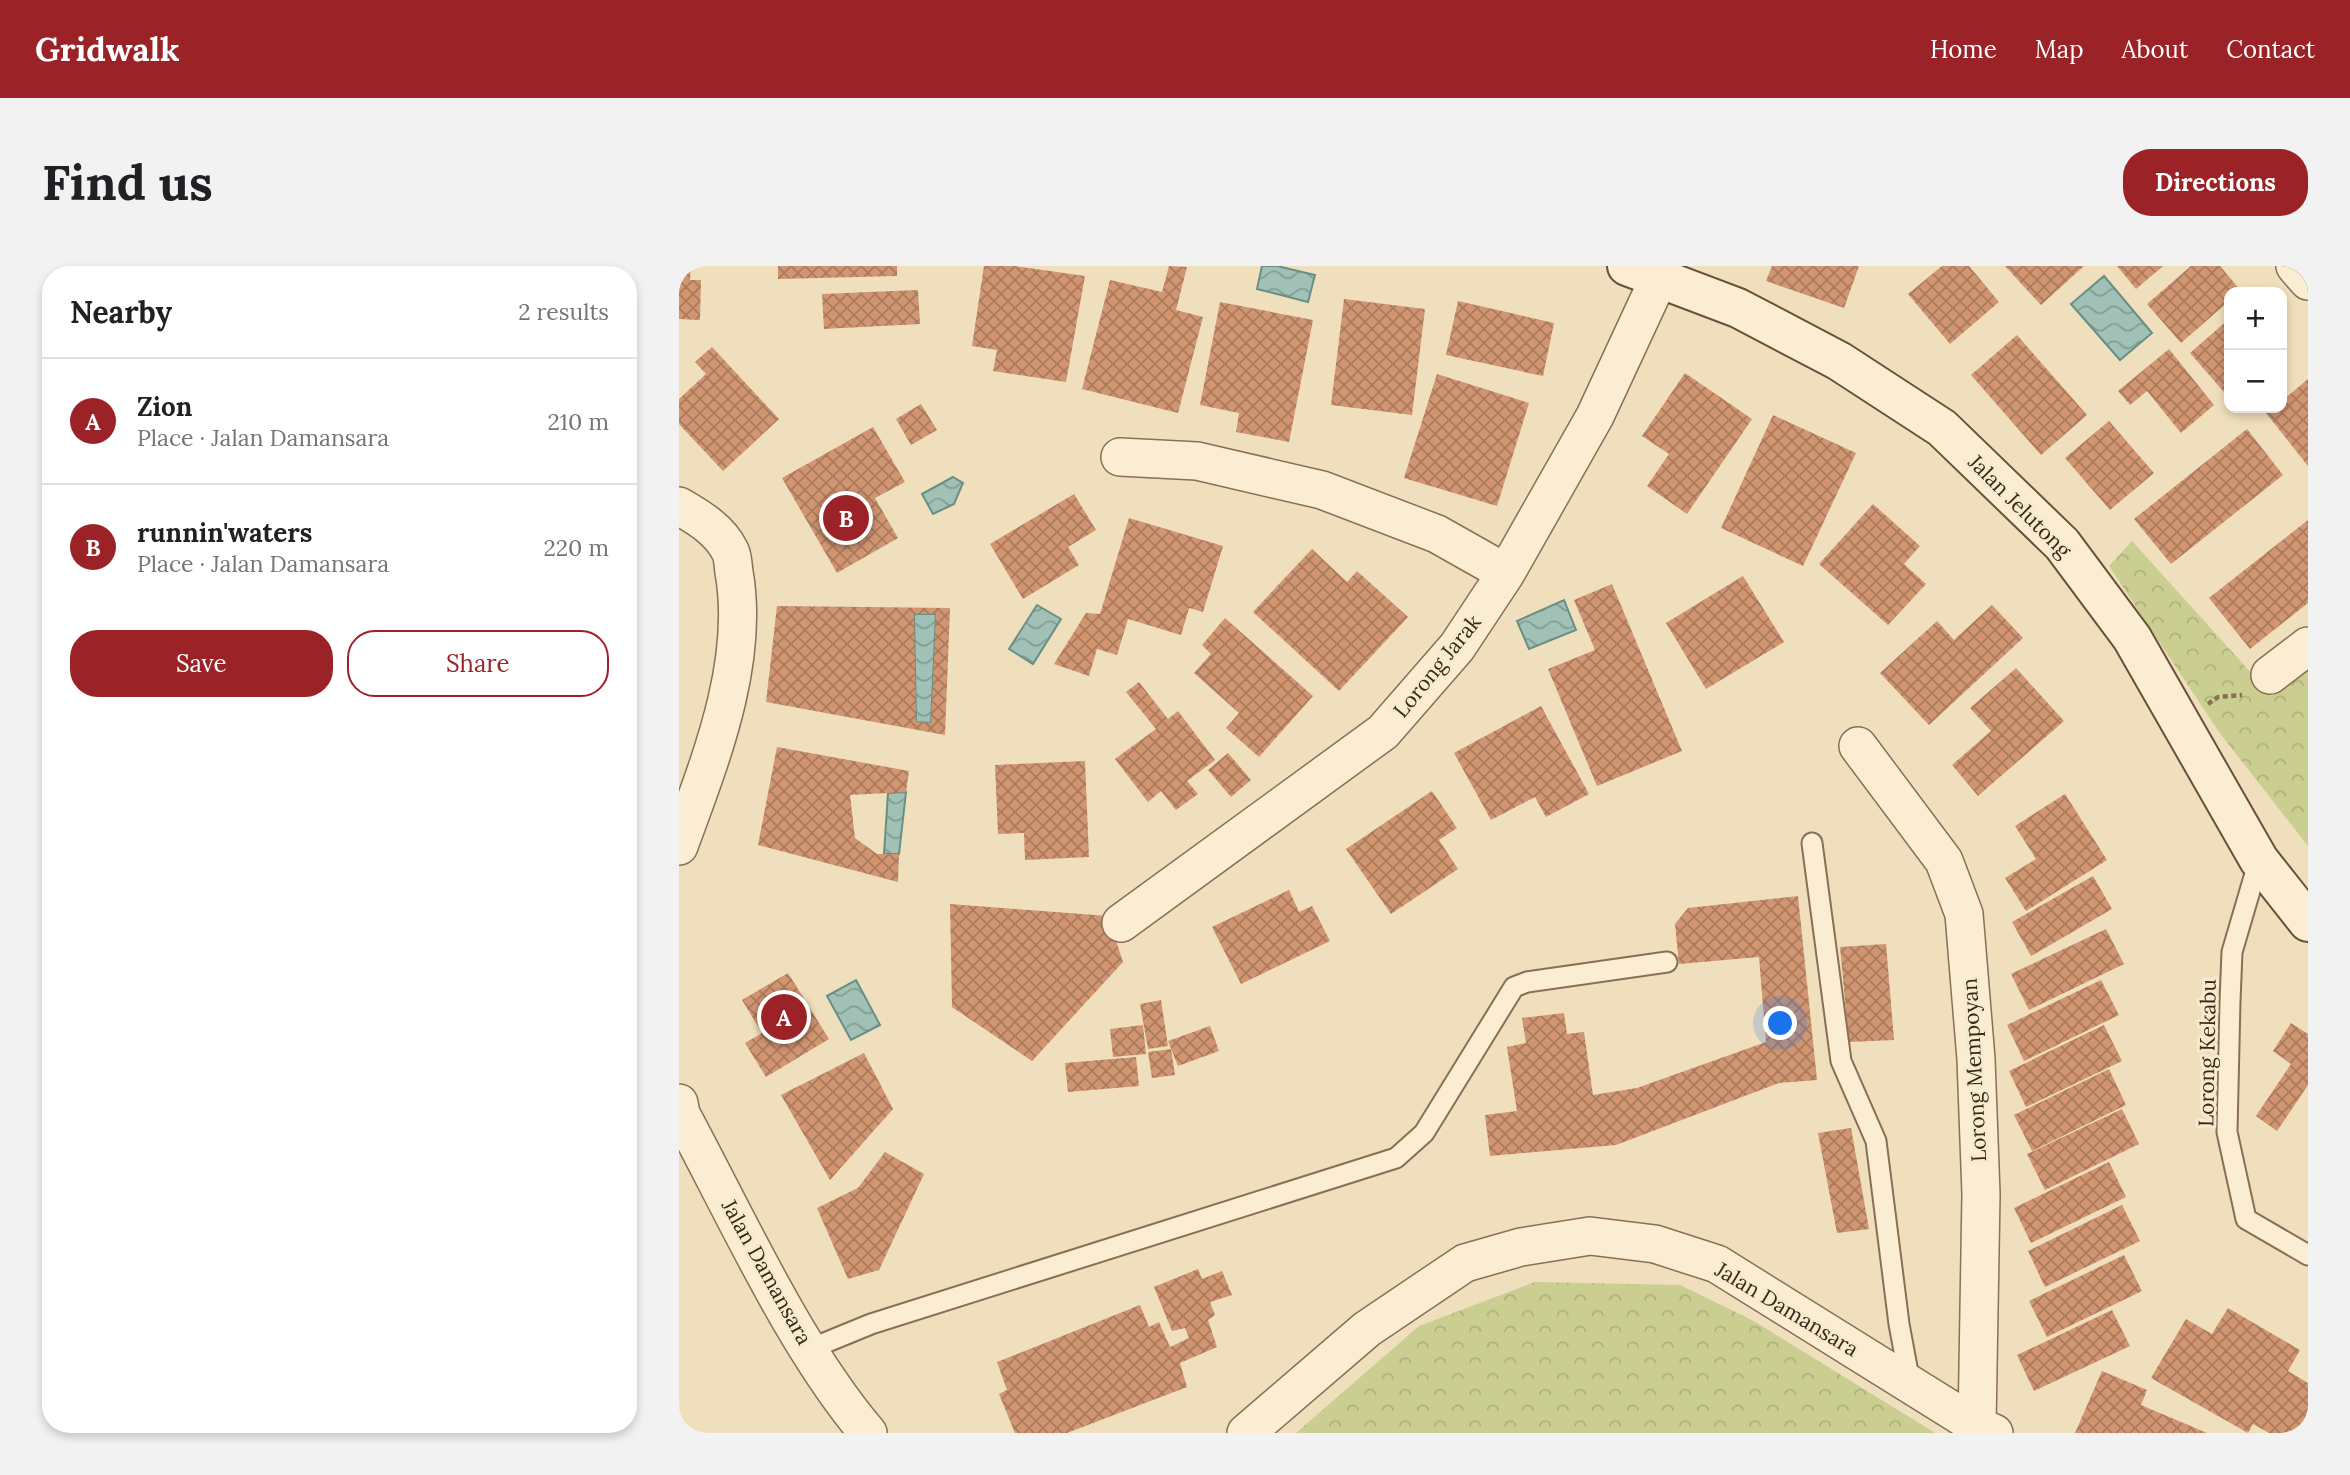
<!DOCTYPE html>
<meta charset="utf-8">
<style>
:root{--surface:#fff;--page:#f2f2f2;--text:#202124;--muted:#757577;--line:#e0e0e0;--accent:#9b2227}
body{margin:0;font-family:Lora,serif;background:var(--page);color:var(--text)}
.controls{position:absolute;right:21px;top:21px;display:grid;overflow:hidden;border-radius:14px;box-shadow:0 4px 10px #0003}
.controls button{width:63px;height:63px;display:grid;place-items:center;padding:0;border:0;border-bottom:2px solid var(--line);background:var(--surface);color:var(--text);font:35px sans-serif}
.you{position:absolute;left:1102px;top:758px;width:24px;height:24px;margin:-18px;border:5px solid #fff;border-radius:50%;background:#1a73e8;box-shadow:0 0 0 10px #1a73e833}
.badge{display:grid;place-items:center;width:46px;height:46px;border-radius:50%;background:var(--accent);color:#fff;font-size:23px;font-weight:700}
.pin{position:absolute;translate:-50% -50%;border:4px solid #fff;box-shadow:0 2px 7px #0006}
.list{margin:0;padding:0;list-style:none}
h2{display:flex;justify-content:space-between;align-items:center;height:91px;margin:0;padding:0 28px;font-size:30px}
h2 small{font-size:23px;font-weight:400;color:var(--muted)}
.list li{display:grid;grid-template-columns:46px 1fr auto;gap:21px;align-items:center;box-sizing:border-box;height:126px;padding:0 28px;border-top:2px solid var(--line)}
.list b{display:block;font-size:26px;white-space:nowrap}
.list p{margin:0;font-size:23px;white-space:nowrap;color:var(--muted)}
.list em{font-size:23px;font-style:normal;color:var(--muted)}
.actions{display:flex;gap:14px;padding:21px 28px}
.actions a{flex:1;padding:16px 0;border:2px solid var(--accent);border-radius:28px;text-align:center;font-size:24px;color:var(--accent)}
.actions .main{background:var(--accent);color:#fff}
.map{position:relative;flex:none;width:1629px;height:1167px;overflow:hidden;border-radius:28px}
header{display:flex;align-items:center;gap:42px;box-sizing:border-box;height:98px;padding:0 35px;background:var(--accent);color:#fff}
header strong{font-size:33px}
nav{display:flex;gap:38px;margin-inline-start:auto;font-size:24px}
.intro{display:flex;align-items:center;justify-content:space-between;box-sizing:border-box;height:168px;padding:0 42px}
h1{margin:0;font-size:49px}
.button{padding:18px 32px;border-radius:28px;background:var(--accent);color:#fff;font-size:24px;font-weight:700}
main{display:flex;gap:42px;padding:0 42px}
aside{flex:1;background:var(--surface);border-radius:28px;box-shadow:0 4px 10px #0003}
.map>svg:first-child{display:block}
.forest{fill:url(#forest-crowns)}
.water{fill:url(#water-waves);stroke:#688f84;stroke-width:2}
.building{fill:url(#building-cross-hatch);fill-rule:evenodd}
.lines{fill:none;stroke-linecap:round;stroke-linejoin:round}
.lane-casing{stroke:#896f55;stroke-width:23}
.street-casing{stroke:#896f55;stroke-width:40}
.secondary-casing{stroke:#6b5039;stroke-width:42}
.path{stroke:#896f55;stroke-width:4.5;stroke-dasharray:5 3.5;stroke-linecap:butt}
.lane{stroke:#fbedd1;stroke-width:19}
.street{stroke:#fbedd1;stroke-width:37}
.secondary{stroke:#fbedd1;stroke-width:38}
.labels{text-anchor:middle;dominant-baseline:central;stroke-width:6;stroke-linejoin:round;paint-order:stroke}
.street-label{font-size:21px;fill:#37281b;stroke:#f7eacd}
</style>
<header>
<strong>Gridwalk</strong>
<nav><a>Home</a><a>Map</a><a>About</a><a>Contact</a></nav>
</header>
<div class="intro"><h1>Find us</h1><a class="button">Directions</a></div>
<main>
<aside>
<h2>Nearby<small>2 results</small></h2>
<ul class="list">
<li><span class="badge">A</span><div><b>Zion</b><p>Place · Jalan Damansara</p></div><em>210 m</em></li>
<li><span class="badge">B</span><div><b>runnin'waters</b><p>Place · Jalan Damansara</p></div><em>220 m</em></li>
</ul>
<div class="actions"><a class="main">Save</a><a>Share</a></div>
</aside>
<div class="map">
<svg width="1629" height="1167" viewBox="0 0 1629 1167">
<defs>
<pattern id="forest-crowns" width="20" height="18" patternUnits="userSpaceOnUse" patternTransform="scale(1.75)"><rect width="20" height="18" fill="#cace91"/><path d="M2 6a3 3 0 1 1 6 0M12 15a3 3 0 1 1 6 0" fill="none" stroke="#aeb17c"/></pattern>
<pattern id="water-waves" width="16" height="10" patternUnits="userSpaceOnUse" patternTransform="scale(1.75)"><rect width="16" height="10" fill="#a1c1b7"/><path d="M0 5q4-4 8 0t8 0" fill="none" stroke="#849d94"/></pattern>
<pattern id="building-cross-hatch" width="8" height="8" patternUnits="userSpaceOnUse" patternTransform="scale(1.75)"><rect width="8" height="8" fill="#d19571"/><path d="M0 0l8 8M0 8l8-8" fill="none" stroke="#aa7a5c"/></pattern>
</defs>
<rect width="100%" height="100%" fill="#f0dfbd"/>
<!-- forest -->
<path class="forest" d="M1453,275L1593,430L1629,404V580L1540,466L1430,300Z
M856,1016L1001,1019L1073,1054L1256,1167H617L740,1060Z"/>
<!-- water -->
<path class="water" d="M583,0H598L636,9L629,36L578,23Z
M1425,10L1473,67L1441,94L1392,38Z
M274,211L284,217L275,238L254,248L243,228Z
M885,334L897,364L850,383L838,355Z
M358,339L382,353L354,398L330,383Z
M235,348H257L252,457L237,456Z
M227,526L220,588H205L209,527Z
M177,714L201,759L172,774L148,730Z"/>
<!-- building -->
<path class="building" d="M0,0H12L11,14H22L21,54L0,53Z
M99,0H218V10L99,13Z
M305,0H336L406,10L387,116L314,105L318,84L293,80Z
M490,0L508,1L497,44L524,51L499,147L403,123L431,14L483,26Z
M1093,0H1180L1165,42L1087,15Z
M1263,0H1290L1320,36L1271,78L1229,28Z
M1326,0H1405L1362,39Z
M1438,0H1484L1457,23Z
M1512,0H1541L1562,25L1550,26V35L1502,77L1468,38Z
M239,24L241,58L145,63L143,28Z
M665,33L746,43L733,149L652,139Z
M779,35L875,57L864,110L767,89Z
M541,36L634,54L610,176L557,166L560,147L521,139Z
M1550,53V121L1545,126L1511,87Z
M1338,69L1408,149L1362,189L1292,109Z
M33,81L100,153L44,205L0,158V133L27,108L16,96Z
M1490,83L1535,139L1502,167L1468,125L1451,139L1439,125Z
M1006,107L1073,153L1008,248L968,220L990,188L963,170Z
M758,108L850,137L818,240L725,212Z
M1629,113V200L1587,147L1594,142H1603V135Z
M242,138L258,164L232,179L217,153Z
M1094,149L1177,187L1124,300L1042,262Z
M1430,155L1475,207L1431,244L1386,192Z
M194,161L226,216L196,232L219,272L158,307L103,212Z
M1568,163L1604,209L1492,298L1455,253Z
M395,228L417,264L389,281L400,299L344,333L311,278Z
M1194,238L1241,280L1225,298L1247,318L1209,359L1140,298Z
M450,252L544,280L524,346L510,342L502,369L449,353L438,389L418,383L410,410L375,398L407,347L421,348Z
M1629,254V337L1571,383L1530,332Z
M633,283L668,316L678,305L729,351L660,425L574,346Z
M1064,310L1105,376L1027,423L987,357Z
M933,318L1003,485L918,520L869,403L916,384L895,334Z
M1313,339L1344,372L1250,459L1201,407L1258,355L1275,374Z
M98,340L271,342L266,469L87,436ZM235,348H257L252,457L237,456Z
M546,352L634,430L580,491L547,462L560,447L515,407L532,388L523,379Z
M1337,402L1385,455L1299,530L1273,499L1312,465L1291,442Z
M460,416L489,453L499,445L536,494L508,515L519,528L497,544L482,525L469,536L436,493L477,463L447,426Z
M862,440L910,528L867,551L856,531L812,554L775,487Z
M98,481L230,505L227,526L171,529L176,572L198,588H220L219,616L79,579Z
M549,487L572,514L552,531L529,504Z
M406,495L410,591L346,594L345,567L319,568L316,499Z
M753,525L778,562L760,574L779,603L712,648L667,583Z
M1386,528L1428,594L1347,645L1326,612L1357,593L1336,560Z
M1414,610L1433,643L1352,690L1333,656Z
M610,624L620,646L633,640L651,675L562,718L533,661Z
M1119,630L1138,814L1100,817L937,879L811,890L806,849L838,845L828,781L847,777L843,752L885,747L888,768L905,766L914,829L958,822L1087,776L1080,691L1000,698L996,658L1009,642Z
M271,638L429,650L444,696L353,795L273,741Z
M1427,663L1445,698L1350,744L1332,708Z
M1207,678L1215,774L1170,776L1161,681Z
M109,707L150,773L87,811L66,777L83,767L63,734Z
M1422,714L1440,749L1345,795L1328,759Z
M482,734L489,780L469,783L461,738Z
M1612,757L1629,768V819L1598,865L1577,850L1612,798L1594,785Z
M464,759L467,788L434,791L431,763Z
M1425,759L1443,795L1347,841L1330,805Z
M531,760L540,785L499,800L489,775Z
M492,783L496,809L473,812L469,786Z
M185,787L214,843L151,914L102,829Z
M457,791L460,820L389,826L386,797Z
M1430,803L1447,839L1353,885L1335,849Z
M1443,843L1460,878L1366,924L1348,888Z
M1172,862L1190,963L1158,967L1139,867Z
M206,886L245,908L200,1004L169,1013L138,942L179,922Z
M1430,896L1447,931L1352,977L1335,942Z
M1443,939L1461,975L1366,1021L1349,985Z
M1445,989L1463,1025L1368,1071L1350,1035Z
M519,1003L523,1013L543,1005L553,1029L531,1036L536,1049L529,1054L538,1081L501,1097L508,1121L388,1167H336L320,1128L328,1124L318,1096L461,1039L470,1061L480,1056L491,1081L510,1072L506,1062L493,1065L475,1021Z
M1549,1042L1621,1084L1609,1105L1629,1117V1159L1624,1167H1590L1574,1158L1569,1167L1472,1112L1507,1053L1533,1068Z
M1433,1044L1451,1080L1355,1125L1338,1089Z
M1423,1105L1468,1124L1462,1139L1528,1167H1396Z"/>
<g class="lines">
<defs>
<path id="lane" d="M1133,577L1162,795L1197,875L1220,1058L1231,1117
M1580,594L1553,686L1551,735L1548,866L1567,953L1629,989
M131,1083L192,1058L717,892L745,867L835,721L848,716L988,696"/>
<path id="street" d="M1616,0L1629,15
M441,191L518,195L643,224L758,268L827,307
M0,240C19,251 41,264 51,285C54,290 54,300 55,306C71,397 31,495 0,580
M1591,409L1629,380
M1179,480L1265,595L1285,648L1297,793L1302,928L1298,1160
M442,657L704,466L778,381L827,307L916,150L981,10
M0,837L2,848C57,950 115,1080 189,1167
M567,1167L688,1063L786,997L842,981L911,970L976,978L1038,998L1298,1160L1315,1167"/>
<path id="secondary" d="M948,0L1059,42L1160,95L1263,162L1383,278L1453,372L1580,594L1629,656"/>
</defs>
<!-- lane casing -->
<use href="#lane" class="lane-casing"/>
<!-- street casing -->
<use href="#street" class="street-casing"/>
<!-- secondary casing -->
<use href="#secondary" class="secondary-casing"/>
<!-- path -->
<path class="path" d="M1529,438L1539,431L1563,429"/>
<!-- lane -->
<use href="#lane" class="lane"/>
<!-- street -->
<use href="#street" class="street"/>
<!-- secondary -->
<use href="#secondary" class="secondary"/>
</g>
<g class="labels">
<!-- street labels -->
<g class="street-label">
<text transform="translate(1341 240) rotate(45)">Jalan Jelutong</text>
<text transform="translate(758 400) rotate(-51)">Lorong Jarak</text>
<text transform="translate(1528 787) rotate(-89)">Lorong Kekabu</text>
<text transform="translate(1295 804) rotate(-93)">Lorong Mempoyan</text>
<text transform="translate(88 1006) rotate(61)">Jalan Damansara</text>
<text transform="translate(1108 1043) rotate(31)">Jalan Damansara</text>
</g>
</g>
</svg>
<div class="controls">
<button>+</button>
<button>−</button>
</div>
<div class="you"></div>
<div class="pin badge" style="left:105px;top:751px">A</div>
<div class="pin badge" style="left:167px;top:252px">B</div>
</div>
</main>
